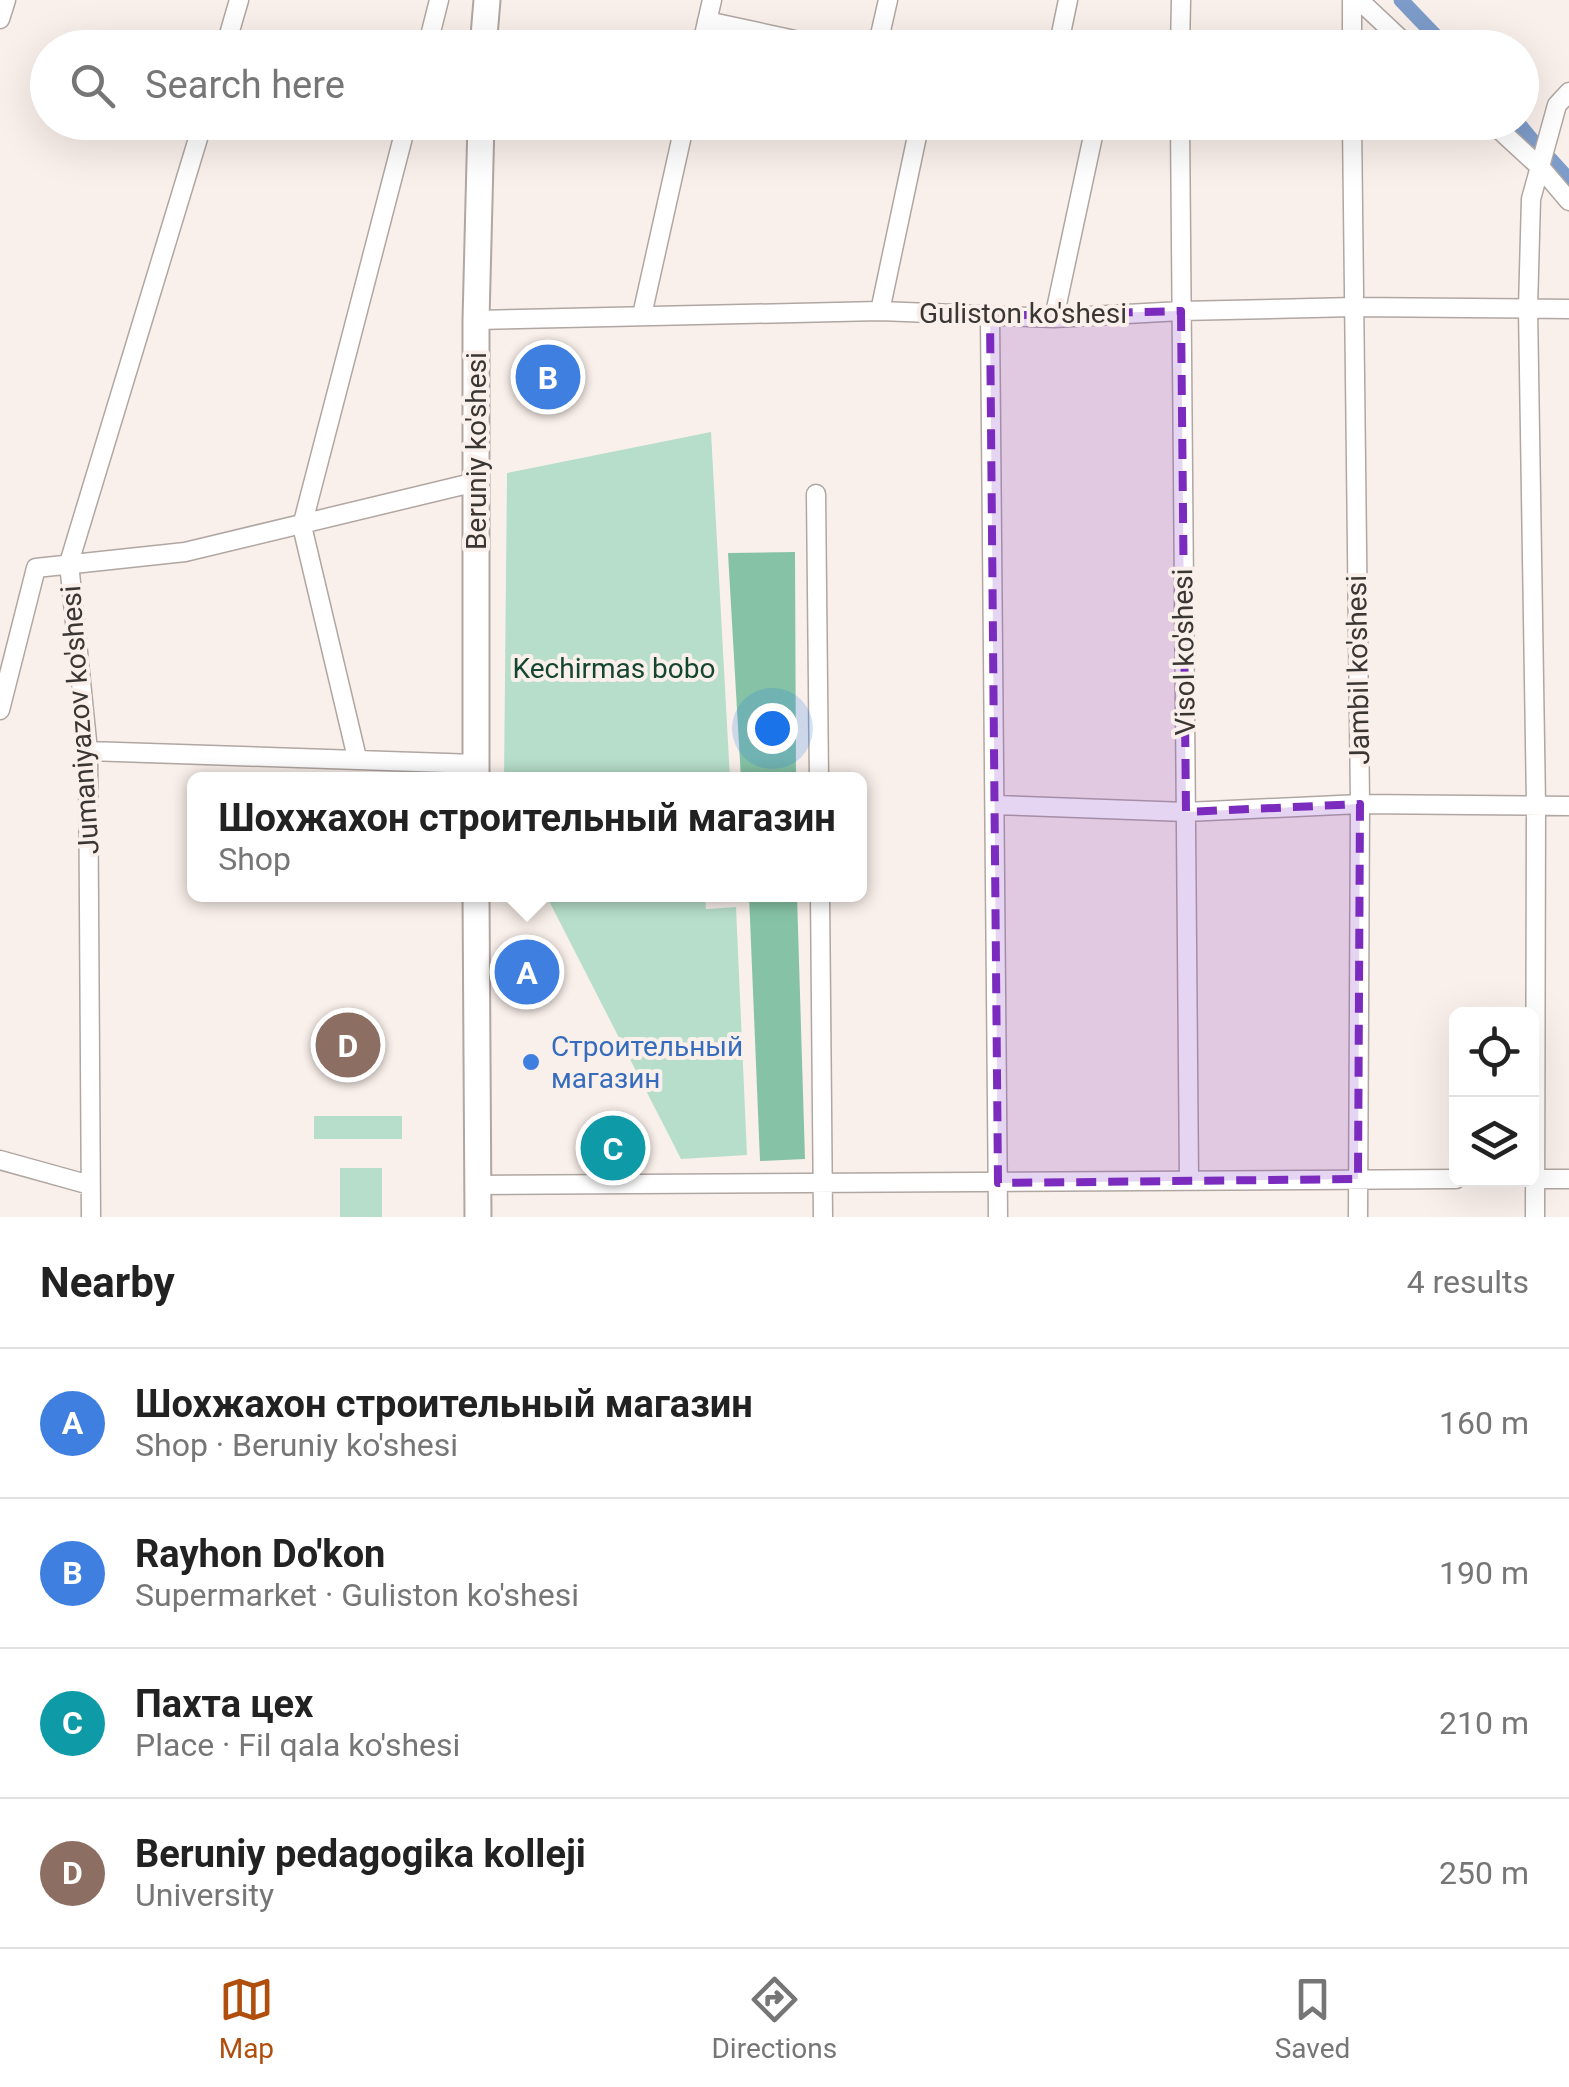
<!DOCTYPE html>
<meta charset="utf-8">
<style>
:root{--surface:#fff;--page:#f6f6f6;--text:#222;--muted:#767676;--line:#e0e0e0;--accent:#b04e0d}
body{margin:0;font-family:Roboto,sans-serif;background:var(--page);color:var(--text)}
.controls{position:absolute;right:30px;bottom:30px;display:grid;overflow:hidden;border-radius:15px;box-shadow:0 10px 40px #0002}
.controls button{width:90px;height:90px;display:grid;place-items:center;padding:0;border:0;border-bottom:2px solid var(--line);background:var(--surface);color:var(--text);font:50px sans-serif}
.you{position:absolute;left:772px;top:728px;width:35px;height:35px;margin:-25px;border:8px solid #fff;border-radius:50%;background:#1a73e8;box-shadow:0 0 0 15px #1a73e833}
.badge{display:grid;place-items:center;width:65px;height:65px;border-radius:50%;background:var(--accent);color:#fff;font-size:32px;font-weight:700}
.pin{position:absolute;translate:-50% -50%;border:5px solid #fff;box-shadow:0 2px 10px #0006}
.popup{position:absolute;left:187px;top:772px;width:680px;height:130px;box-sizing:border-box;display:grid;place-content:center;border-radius:15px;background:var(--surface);filter:drop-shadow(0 2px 8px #0005);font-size:32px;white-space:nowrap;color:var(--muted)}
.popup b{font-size:38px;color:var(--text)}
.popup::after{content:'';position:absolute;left:50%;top:100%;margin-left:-20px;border:20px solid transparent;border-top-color:var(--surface)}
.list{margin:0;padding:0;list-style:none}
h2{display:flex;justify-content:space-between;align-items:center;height:130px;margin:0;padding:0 40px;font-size:42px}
h2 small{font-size:32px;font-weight:400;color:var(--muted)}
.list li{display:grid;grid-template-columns:65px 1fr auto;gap:30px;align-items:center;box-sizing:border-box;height:150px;padding:0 40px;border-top:2px solid var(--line)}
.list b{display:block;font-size:38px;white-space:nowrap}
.list p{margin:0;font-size:32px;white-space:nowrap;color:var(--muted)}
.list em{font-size:32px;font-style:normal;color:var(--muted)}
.icon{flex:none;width:55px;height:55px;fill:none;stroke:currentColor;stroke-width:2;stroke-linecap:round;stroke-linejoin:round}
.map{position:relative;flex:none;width:1569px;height:1217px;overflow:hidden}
.search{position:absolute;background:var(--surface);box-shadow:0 10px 40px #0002;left:30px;right:30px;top:30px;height:110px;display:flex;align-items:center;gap:25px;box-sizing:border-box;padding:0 35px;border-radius:55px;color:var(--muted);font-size:38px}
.sheet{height:730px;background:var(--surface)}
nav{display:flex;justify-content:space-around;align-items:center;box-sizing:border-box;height:140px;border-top:2px solid var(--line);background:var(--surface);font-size:28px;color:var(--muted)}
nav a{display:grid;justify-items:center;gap:5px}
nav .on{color:var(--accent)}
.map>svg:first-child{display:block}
.green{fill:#b6deca}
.forest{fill:#86c3a6}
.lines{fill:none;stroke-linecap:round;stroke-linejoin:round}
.canal{stroke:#7d9cc9;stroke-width:15}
.street-casing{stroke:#b0a6a2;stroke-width:21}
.primary-casing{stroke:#b0a6a2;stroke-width:29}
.street{stroke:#fff;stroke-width:18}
.primary{stroke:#fff;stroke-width:25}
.marked{fill:#7b2cbf;fill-opacity:0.2;stroke:#7b2cbf;stroke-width:8;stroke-dasharray:20 12;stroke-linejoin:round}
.shop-dot{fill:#3f7fe0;stroke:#faf0eb;stroke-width:4}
.labels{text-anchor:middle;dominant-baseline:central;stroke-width:8;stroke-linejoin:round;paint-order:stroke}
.street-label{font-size:28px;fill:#3a3634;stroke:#faf0eb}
.park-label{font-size:28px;fill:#144632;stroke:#faf0eb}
.shop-label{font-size:28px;fill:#366cbe;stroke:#faf0eb;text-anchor:start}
</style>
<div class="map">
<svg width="1569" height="1217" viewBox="0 0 1569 1217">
<rect width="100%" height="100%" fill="#faf0eb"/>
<!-- green -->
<path class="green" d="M711,432L730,779H504L507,473Z
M546,895H705L706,909L736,907L747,1155L681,1159Z
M314,1116H402V1139H314Z
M340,1168H382V1217H340Z"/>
<!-- forest -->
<path class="forest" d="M795,552L796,779H741L728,553Z
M749,895H797L805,1159L760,1161Z"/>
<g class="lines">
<!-- canal -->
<path class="canal" d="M1401,0L1447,48
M1517,122L1536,145
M1550,159L1569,180"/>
<defs>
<path id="street" d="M1352,0V48
M1359,0L1410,48
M0,19L6,0
M707,21L832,48
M225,48L239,0
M427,48L439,0
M701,48L712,0
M877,48L888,0
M1058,48L1068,0
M1180,48L1181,0
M1180,122L1189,1181
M1352,122L1360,804L1358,1217
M1491,122L1541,168L1569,201
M880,311L920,122
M642,315L685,122
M990,316L998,1217
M1054,318L1096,122
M476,320L880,311L1054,318L1181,311L1354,307L1569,309
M816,494L819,780
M0,710L36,568L185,552L476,482
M88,751L476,764
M357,758L302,526L407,122
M996,805L1186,812L1360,804L1569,806
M820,894L823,1217
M0,1160L90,1185
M1532,1179H1569
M478,1185L1456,1179
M91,1217L88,751L69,563L203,122
M1535,1217L1536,805L1528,308L1531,199L1557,105L1569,92"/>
<path id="primary" d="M483,48L487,0
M476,780V320L481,122
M476,894L478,1217"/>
</defs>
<!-- street casing -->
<use href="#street" class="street-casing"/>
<!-- primary casing -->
<use href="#primary" class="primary-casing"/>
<!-- street -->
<use href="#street" class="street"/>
<!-- primary -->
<use href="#primary" class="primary"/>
</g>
<!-- marked area -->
<path class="marked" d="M1181,311L1186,812L1360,804L1358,1179L998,1183L990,316Z"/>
<!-- markers -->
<circle class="shop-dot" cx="531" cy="1062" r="10"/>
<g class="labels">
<!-- street labels -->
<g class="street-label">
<text x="1023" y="313">Guliston ko'shesi</text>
<text transform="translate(476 451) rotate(-90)">Beruniy ko'shesi</text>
<text transform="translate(1184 652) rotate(-91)">Visol ko'shesi</text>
<text transform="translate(1358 670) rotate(-91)">Jambil ko'shesi</text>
<text transform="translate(80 720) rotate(-94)">Jumaniyazov ko'shesi</text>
</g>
<!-- park labels -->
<g class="park-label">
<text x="614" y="668">Kechirmas bobo</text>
</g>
<!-- shop labels -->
<g class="shop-label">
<text x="551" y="1046">Строительный<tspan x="551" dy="32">магазин</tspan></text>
</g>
</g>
</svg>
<div class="controls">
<button><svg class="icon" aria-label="locate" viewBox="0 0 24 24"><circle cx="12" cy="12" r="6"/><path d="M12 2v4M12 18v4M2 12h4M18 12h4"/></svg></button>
<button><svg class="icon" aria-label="layers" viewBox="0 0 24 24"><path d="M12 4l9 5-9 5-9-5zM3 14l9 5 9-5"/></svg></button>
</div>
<div class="you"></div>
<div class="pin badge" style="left:527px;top:972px;background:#3f7fe0">A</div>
<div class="popup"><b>Шохжахон строительный магазин</b>Shop</div>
<div class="pin badge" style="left:548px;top:377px;background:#3f7fe0">B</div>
<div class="pin badge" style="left:613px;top:1148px;background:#0f9aa8">C</div>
<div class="pin badge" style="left:348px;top:1045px;background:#8d6e63">D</div>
<div class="search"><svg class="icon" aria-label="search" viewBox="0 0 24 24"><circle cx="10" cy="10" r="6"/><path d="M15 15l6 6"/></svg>Search here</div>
</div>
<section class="sheet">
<h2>Nearby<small>4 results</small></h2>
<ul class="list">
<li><span class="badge" style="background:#3f7fe0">A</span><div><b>Шохжахон строительный магазин</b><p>Shop · Beruniy ko'shesi</p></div><em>160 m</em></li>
<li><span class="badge" style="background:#3f7fe0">B</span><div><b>Rayhon Do'kon</b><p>Supermarket · Guliston ko'shesi</p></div><em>190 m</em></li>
<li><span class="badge" style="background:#0f9aa8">C</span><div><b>Пахта цех</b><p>Place · Fil qala ko'shesi</p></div><em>210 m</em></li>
<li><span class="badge" style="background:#8d6e63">D</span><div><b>Beruniy pedagogika kolleji</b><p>University</p></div><em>250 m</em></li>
</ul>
</section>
<nav>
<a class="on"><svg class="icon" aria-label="map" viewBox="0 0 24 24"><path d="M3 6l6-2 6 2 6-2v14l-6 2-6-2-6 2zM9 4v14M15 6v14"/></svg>Map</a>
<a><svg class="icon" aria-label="directions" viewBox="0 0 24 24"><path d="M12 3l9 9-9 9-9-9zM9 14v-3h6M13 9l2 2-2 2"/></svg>Directions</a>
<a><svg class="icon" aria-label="saved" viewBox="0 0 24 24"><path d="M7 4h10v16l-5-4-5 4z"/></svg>Saved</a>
</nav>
